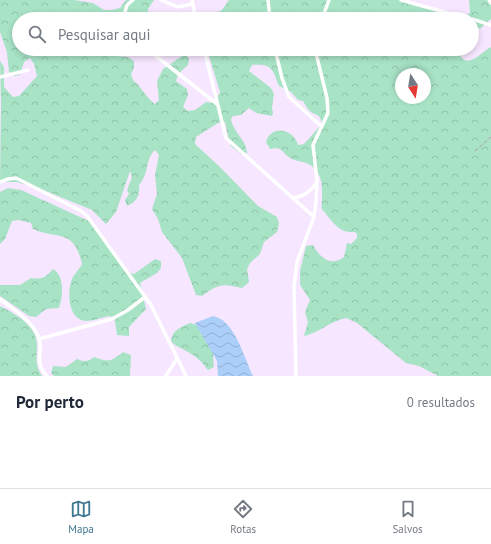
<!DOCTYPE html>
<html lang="pt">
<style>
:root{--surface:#fff;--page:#f6f6f7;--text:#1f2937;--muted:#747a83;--line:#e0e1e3;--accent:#3e7791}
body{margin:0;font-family:"PT Sans",sans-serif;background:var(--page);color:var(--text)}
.compass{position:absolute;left:395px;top:68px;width:36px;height:36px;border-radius:50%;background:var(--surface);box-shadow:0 2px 6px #0003;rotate:168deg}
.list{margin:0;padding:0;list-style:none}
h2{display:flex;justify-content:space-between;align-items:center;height:52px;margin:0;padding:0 16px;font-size:17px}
h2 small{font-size:13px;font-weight:400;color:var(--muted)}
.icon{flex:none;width:22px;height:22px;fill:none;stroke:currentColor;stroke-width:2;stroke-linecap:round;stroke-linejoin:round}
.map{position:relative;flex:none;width:491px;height:376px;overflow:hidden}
.search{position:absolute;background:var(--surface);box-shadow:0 2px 6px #0003;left:12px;right:12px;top:12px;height:44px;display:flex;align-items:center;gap:10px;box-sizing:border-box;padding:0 14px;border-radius:22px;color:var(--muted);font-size:15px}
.sheet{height:112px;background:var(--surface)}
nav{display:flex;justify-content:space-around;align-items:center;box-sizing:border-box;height:56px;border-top:1px solid var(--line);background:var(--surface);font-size:11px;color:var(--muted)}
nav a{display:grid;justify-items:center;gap:2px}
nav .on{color:var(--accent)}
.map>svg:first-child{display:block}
.forest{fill:url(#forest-crowns);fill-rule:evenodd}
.water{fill:url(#water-waves)}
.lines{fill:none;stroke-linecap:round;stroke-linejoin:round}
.path{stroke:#aa9cb0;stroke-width:1;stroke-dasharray:4 2;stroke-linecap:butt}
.street{stroke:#fff;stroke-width:3.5}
</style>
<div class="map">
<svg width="491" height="376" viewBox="0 0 491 376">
<defs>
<pattern id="forest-crowns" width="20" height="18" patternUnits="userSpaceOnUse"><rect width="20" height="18" fill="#a8e3c6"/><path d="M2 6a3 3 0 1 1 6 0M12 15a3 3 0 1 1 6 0" fill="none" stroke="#90c2a9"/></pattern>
<pattern id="water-waves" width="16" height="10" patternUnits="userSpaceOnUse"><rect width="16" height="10" fill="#abcff8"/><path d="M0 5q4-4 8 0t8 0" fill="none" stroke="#92b1d4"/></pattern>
</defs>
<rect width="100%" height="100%" fill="#f7e6ff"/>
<!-- forest -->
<path class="forest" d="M0,0H74L93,3L104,10H111L120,8L126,0H154L148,9V19H19V49H110L115,56L128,57L134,61V68L131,74L133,80C142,87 145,97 155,104L159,100L157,81L163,69L185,54L189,59L188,65L178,74L176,81L187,89L188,95L183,107L188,111L195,110L206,102L214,103L220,92L207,49H458C464,74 481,52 491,47V376H438L419,366L406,363L357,323L346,318C330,321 319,333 304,336L308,322L305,312L310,300L300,285V271L306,246L313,245C320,258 331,267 344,257L347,243L351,244L357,238V234L355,232C341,234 334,224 326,214C325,212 323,211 322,209C321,207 322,203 322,200C322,188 323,178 315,169C308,160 298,163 290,158C282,153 283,146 270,149L266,142C271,124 294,129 298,145L304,144L322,124C320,114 318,116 311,112C308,110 305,104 303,101L298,100L291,92L279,86C273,70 272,63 252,65L249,71L271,88L274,94L272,107L273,113L272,116L256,113L249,108L241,115L233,116L231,119C233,132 246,139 247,153L242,155L231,146L229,141L225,122L218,123L196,137L195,144L220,167L258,206L277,217L279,223L277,232L264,242L260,254L250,263L247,269L249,282L242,288C222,283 218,284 202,296L196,295L182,258L162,232L158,219L152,209L157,194L155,175L159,155L155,150C145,159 149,175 139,185C140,195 137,202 127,206L125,200L129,194L127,190L132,177L130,171L116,212L106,224L92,210L48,192L17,182H3L0,183L1,103L0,61L4,67V87L13,97L19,96L37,76L34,64L30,58L24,62L20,75L14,76L9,72L7,52L0,32ZM401,74H425V98H401Z
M229,0H404L417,6L464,17L470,13L469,0H491V19L481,28L472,29V19H204L222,10Z
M8,188L21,190L91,222L128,272L134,274L155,259L161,261V268L157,273L140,283L146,309L129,327V336L117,335L115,321L110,316C102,317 94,321 86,321C69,320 67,295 71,282C72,276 79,270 82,264C74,228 58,240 33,229L31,223L18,220L12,221L5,239L0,244V192Z
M53,269C65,276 63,296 59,308L46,309L36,317L29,316L0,296V285H20L31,278C42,280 46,277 53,269Z
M0,306C17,315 39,326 37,349C36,359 36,367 42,376H0Z
M190,323L197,325L213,354L214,367L208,370C202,362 197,357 188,352C182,348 176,347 171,341C172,330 181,327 190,323Z
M123,352L131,355L130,376H54L51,373L53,366L66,367L77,359C84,362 88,362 94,357C110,363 111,361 123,352Z"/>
<!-- water -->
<path class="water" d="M213,316C235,320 244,358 253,376H218L217,361L195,323Z"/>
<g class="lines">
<!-- path -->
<path class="path" d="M475,151L491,137"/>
<!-- street -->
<path class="street" d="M161,0L178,7L192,4
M192,0L196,19
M268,0L270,19
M401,0L470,19
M489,0L491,3
M123,19L127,5L133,0
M322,19L329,0
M472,19L491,25
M147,49L217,104
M204,49L226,138L314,217
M275,49L282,78L289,97L321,126
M0,77L28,70
M0,182L8,179L16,178L81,211L87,216L151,305L186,376
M294,198C305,196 311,191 317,182
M0,299C14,310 33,321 39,338C44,352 33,362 47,376
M39,339L112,319L128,310L145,297
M166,376L176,360
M296,376L294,286L297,262L314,217L316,201L317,181L313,145L328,113L327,98L315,49"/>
</g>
</svg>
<svg class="compass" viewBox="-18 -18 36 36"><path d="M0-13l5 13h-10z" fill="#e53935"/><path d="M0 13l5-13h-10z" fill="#747a83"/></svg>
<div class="search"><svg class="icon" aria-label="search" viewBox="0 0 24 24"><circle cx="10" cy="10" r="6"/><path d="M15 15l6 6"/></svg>Pesquisar aqui</div>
</div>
<section class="sheet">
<h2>Por perto<small>0 resultados</small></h2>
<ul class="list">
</ul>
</section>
<nav>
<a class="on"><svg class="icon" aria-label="map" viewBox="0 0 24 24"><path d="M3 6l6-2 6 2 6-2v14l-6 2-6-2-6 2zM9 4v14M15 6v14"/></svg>Mapa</a>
<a><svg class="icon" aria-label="directions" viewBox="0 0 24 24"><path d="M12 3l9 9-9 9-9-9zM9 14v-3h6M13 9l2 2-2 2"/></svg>Rotas</a>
<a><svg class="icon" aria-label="saved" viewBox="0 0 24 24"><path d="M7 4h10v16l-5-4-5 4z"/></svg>Salvos</a>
</nav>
